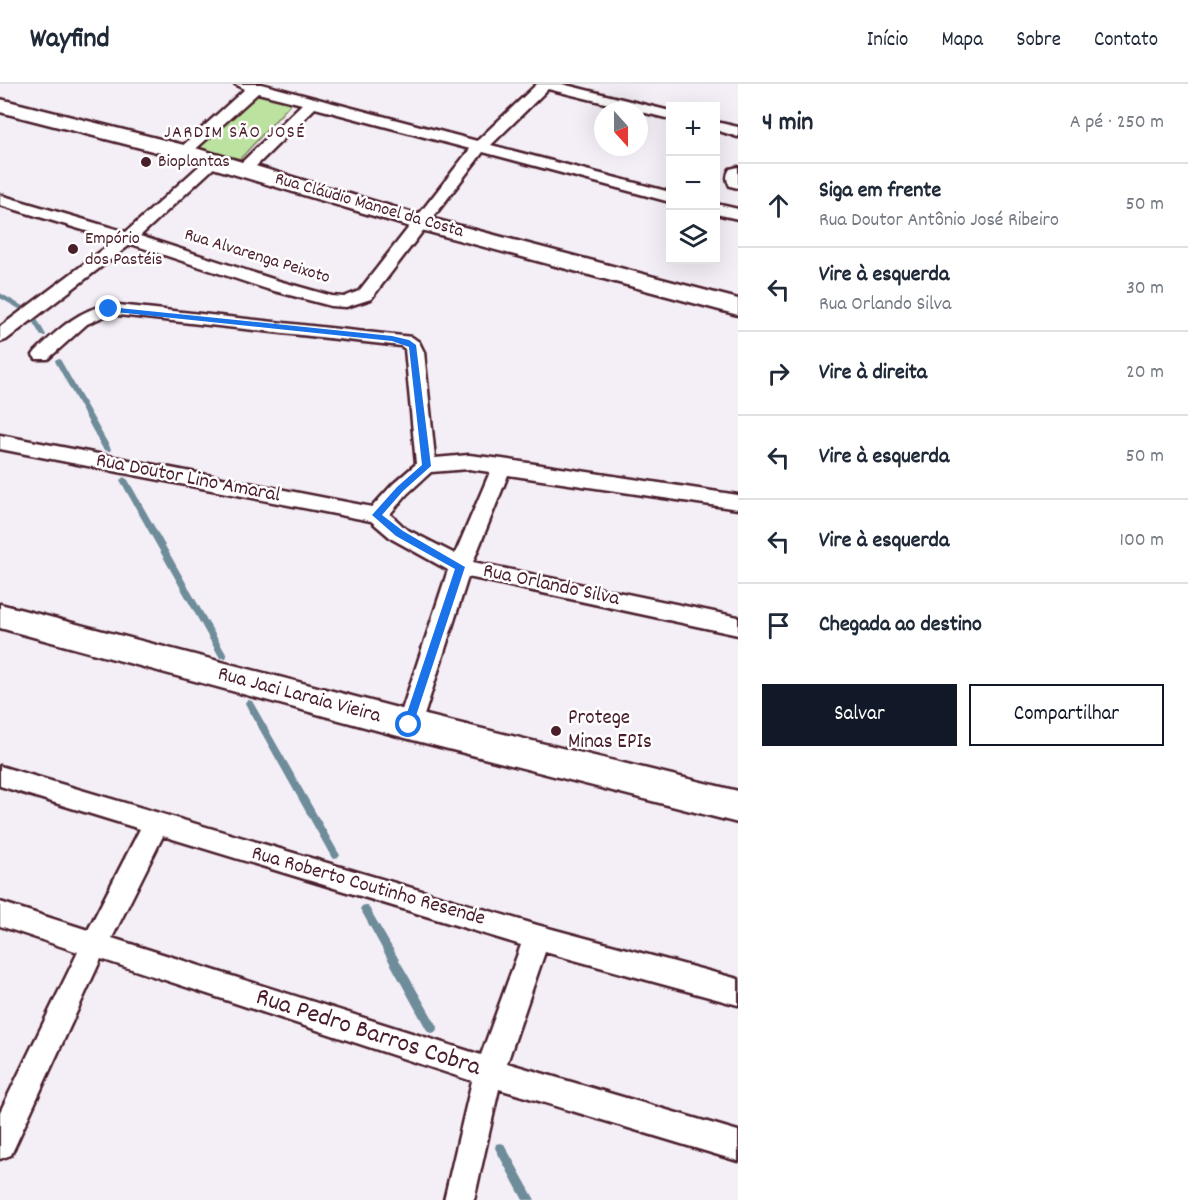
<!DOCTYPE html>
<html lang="pt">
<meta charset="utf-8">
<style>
:root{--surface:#fff;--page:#f6f6f7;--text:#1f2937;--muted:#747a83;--line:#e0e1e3;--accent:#111827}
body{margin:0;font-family:Dekko,sans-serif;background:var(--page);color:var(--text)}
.controls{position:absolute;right:18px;top:18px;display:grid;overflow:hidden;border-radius:0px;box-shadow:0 6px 24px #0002}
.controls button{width:54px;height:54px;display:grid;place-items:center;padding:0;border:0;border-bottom:2px solid var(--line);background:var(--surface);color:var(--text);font:30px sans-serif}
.compass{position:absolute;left:594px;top:18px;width:54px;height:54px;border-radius:50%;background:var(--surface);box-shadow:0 6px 24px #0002;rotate:159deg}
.stop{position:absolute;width:18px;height:18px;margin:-14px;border:4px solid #1a73e8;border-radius:50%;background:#fff}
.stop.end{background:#1a73e8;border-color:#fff;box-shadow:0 2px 6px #0008}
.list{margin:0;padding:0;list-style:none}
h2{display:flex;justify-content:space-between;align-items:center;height:78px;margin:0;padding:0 24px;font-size:26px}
h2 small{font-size:20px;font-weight:400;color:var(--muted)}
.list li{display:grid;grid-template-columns:39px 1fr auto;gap:18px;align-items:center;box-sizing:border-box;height:84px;padding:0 24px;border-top:2px solid var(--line)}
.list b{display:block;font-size:22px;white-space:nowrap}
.list p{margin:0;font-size:20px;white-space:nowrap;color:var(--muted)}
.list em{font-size:20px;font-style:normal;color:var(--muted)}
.actions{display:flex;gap:12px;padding:18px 24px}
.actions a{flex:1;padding:14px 0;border:2px solid var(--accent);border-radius:0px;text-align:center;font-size:21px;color:var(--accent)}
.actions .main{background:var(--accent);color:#fff}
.icon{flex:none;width:33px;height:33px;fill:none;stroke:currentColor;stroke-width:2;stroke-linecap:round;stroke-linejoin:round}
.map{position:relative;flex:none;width:738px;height:1116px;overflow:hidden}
header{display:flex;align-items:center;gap:36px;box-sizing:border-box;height:84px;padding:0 30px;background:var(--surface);border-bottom:2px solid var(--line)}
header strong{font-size:28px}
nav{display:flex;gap:33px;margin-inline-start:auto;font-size:21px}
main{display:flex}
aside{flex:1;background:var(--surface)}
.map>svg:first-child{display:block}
.green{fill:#bbe29e;stroke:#828064;stroke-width:1.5}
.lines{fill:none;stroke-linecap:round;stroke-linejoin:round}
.stream{fill:#6e8c99;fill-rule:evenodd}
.street-casing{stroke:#4a1f2b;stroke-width:5}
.secondary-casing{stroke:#4a1f2b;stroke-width:5}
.street{fill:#fff;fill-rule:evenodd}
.secondary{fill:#fff;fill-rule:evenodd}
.route{fill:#1a73e8}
.poi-dot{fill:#4a1f2b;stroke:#fff;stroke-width:2}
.labels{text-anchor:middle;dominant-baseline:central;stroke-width:5;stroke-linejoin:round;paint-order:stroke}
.far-neighbourhood-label{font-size:18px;letter-spacing:1.5px;fill:#4a1f2b;stroke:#fff}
.far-poi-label{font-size:18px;fill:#4a1f2b;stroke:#fff;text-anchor:start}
.far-street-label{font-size:18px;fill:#4a1f2b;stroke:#fff}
.street-label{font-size:21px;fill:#4a1f2b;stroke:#fff}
.poi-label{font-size:21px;fill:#4a1f2b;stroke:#fff;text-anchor:start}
.near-street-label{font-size:26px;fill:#4a1f2b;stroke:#fff}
</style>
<header>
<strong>Wayfind</strong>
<nav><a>Início</a><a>Mapa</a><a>Sobre</a><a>Contato</a></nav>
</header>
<main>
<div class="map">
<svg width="738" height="1116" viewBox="0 0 738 1116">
<rect width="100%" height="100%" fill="#f4eef7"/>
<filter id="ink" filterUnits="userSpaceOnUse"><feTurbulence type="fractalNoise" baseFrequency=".0167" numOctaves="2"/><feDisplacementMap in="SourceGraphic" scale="12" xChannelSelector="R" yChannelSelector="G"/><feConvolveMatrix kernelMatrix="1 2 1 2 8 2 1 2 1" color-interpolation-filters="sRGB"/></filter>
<g filter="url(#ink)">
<!-- green -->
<path class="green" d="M259,5L296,14L240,75L197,64Z"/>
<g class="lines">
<!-- stream -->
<path class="stream" d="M0,209L33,228L46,251L45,252H41L28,230L0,214Z
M56,275H60L61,277L111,365L110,367H107L103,365L55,277Z
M124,393L128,396L226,570L227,572L226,574H220L120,396Z
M249,616L252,617L338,768L340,771L338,774L335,775L332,774L246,621L245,619L246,617Z
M365,821L368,822L436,940L437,944L436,948L432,949L428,948L362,828L360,825L362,822Z
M500,1059L504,1060L535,1116H523L495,1064L496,1060Z"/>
<defs>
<path id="street" d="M235,0H261L477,57L537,0H562L670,27V35L548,5L491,61L670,108V118L483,68L371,215L346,223L331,222L267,205L131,160L6,256L0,258V243L116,156L0,121V111L126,148L208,74H218L221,77L218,80L140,152L279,197L332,212L344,213L359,207L470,65L315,24L250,88H238L236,85L238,82L302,20L258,9L189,71H179L176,68L179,65L245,5Z
M716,38L738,43V53L716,46Z
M716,120L738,125V135L716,130Z
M109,220L412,253L419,258L424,268L435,374L469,371L502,375L738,411V425L508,391L473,478L738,533V551L468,493L421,641L417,648L409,651L401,648L397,641L448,486L392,455L371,437L0,365V351L372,423L393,400L416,380L405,265L401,262L109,230L87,240L48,275H36L33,271L36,267C59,245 77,227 109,220ZM469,385L490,388L455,470L406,445L390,430L407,410L431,388Z
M0,682L537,841L738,895V921L545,868L507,979L738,1047V1077L499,1005L474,1116H444L472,997L101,875L11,1071L0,1075V1028L78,868L0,842V818L88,846L140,745L0,702ZM163,752L521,861L481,971L112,854Z"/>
<path id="secondary" d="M0,15L192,63L430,134L738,215V231L414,144L176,73L0,28Z
M738,83V104L730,102C726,96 726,91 730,85Z
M0,520L409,627L738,707V739L409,655L0,544Z"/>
</defs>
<!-- street casing -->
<use href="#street" class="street-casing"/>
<!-- secondary casing -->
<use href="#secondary" class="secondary-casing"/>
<!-- street -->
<use href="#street" class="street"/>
<!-- secondary -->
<use href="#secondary" class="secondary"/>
</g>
</g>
<!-- route -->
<path class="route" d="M109,223L392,252L409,256L416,261L431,382L403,407L382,431L403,447L465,483L412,644H405L403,641L455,485L396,452L372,431L397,403L422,381L409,263L392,257L106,227L105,225Z"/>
<!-- markers -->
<g class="poi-dot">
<circle cx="146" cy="78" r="6"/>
<circle cx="73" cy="165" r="6"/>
<circle cx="556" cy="647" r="6"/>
</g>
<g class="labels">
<!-- far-neighbourhood labels -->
<g class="far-neighbourhood-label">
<text x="235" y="49">JARDIM SÃO JOSÉ</text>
</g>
<!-- far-poi labels -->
<g class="far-poi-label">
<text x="158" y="78">Bioplantas</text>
<text x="85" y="155">Empório<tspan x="85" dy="21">dos Pastéis</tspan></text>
</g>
<!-- far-street labels -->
<g class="far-street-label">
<text transform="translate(369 122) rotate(16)">Rua Cláudio Manoel da Costa</text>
<text transform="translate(257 173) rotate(17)">Rua Alvarenga Peixoto</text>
</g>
<!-- street labels -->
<g class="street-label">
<text transform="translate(188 395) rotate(11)">Rua Doutor Lino Amaral</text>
<text transform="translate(551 502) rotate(12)">Rua Orlando Silva</text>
<text transform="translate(299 612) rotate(15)">Rua Jaci Laraia Vieira</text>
<text transform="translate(368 803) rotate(16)">Rua Roberto Coutinho Resende</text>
</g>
<!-- poi labels -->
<g class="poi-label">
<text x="568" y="635">Protege<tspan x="568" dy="24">Minas EPIs</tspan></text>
</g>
<!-- near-street labels -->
<g class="near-street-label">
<text transform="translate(368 949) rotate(18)">Rua Pedro Barros Cobra</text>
</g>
</g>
</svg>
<div class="controls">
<button>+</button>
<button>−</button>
<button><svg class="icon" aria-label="layers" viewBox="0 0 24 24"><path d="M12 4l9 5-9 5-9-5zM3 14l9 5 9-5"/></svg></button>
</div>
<svg class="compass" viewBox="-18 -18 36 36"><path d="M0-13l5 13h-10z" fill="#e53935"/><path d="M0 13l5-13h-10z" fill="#747a83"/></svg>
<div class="stop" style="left:409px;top:641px"></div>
<div class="stop end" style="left:109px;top:225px"></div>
</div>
<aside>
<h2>4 min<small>A pé · 250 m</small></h2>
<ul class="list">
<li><svg class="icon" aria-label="ahead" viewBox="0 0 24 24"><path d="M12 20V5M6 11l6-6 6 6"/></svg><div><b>Siga em frente</b><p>Rua Doutor Antônio José Ribeiro</p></div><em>50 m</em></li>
<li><svg class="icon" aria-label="left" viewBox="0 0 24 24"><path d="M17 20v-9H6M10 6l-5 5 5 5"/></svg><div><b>Vire à esquerda</b><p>Rua Orlando Silva</p></div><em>30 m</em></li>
<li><svg class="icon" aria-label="right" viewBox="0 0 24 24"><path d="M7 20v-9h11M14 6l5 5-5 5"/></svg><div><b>Vire à direita</b></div><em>20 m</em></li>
<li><svg class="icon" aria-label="left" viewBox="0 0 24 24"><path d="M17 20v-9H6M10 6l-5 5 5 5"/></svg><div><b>Vire à esquerda</b></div><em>50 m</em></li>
<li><svg class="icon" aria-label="left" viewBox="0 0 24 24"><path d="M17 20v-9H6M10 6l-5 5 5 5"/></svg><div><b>Vire à esquerda</b></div><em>100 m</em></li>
<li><svg class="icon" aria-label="arrive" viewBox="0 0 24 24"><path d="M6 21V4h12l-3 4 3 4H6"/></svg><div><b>Chegada ao destino</b></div></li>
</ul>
<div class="actions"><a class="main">Salvar</a><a>Compartilhar</a></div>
</aside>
</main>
